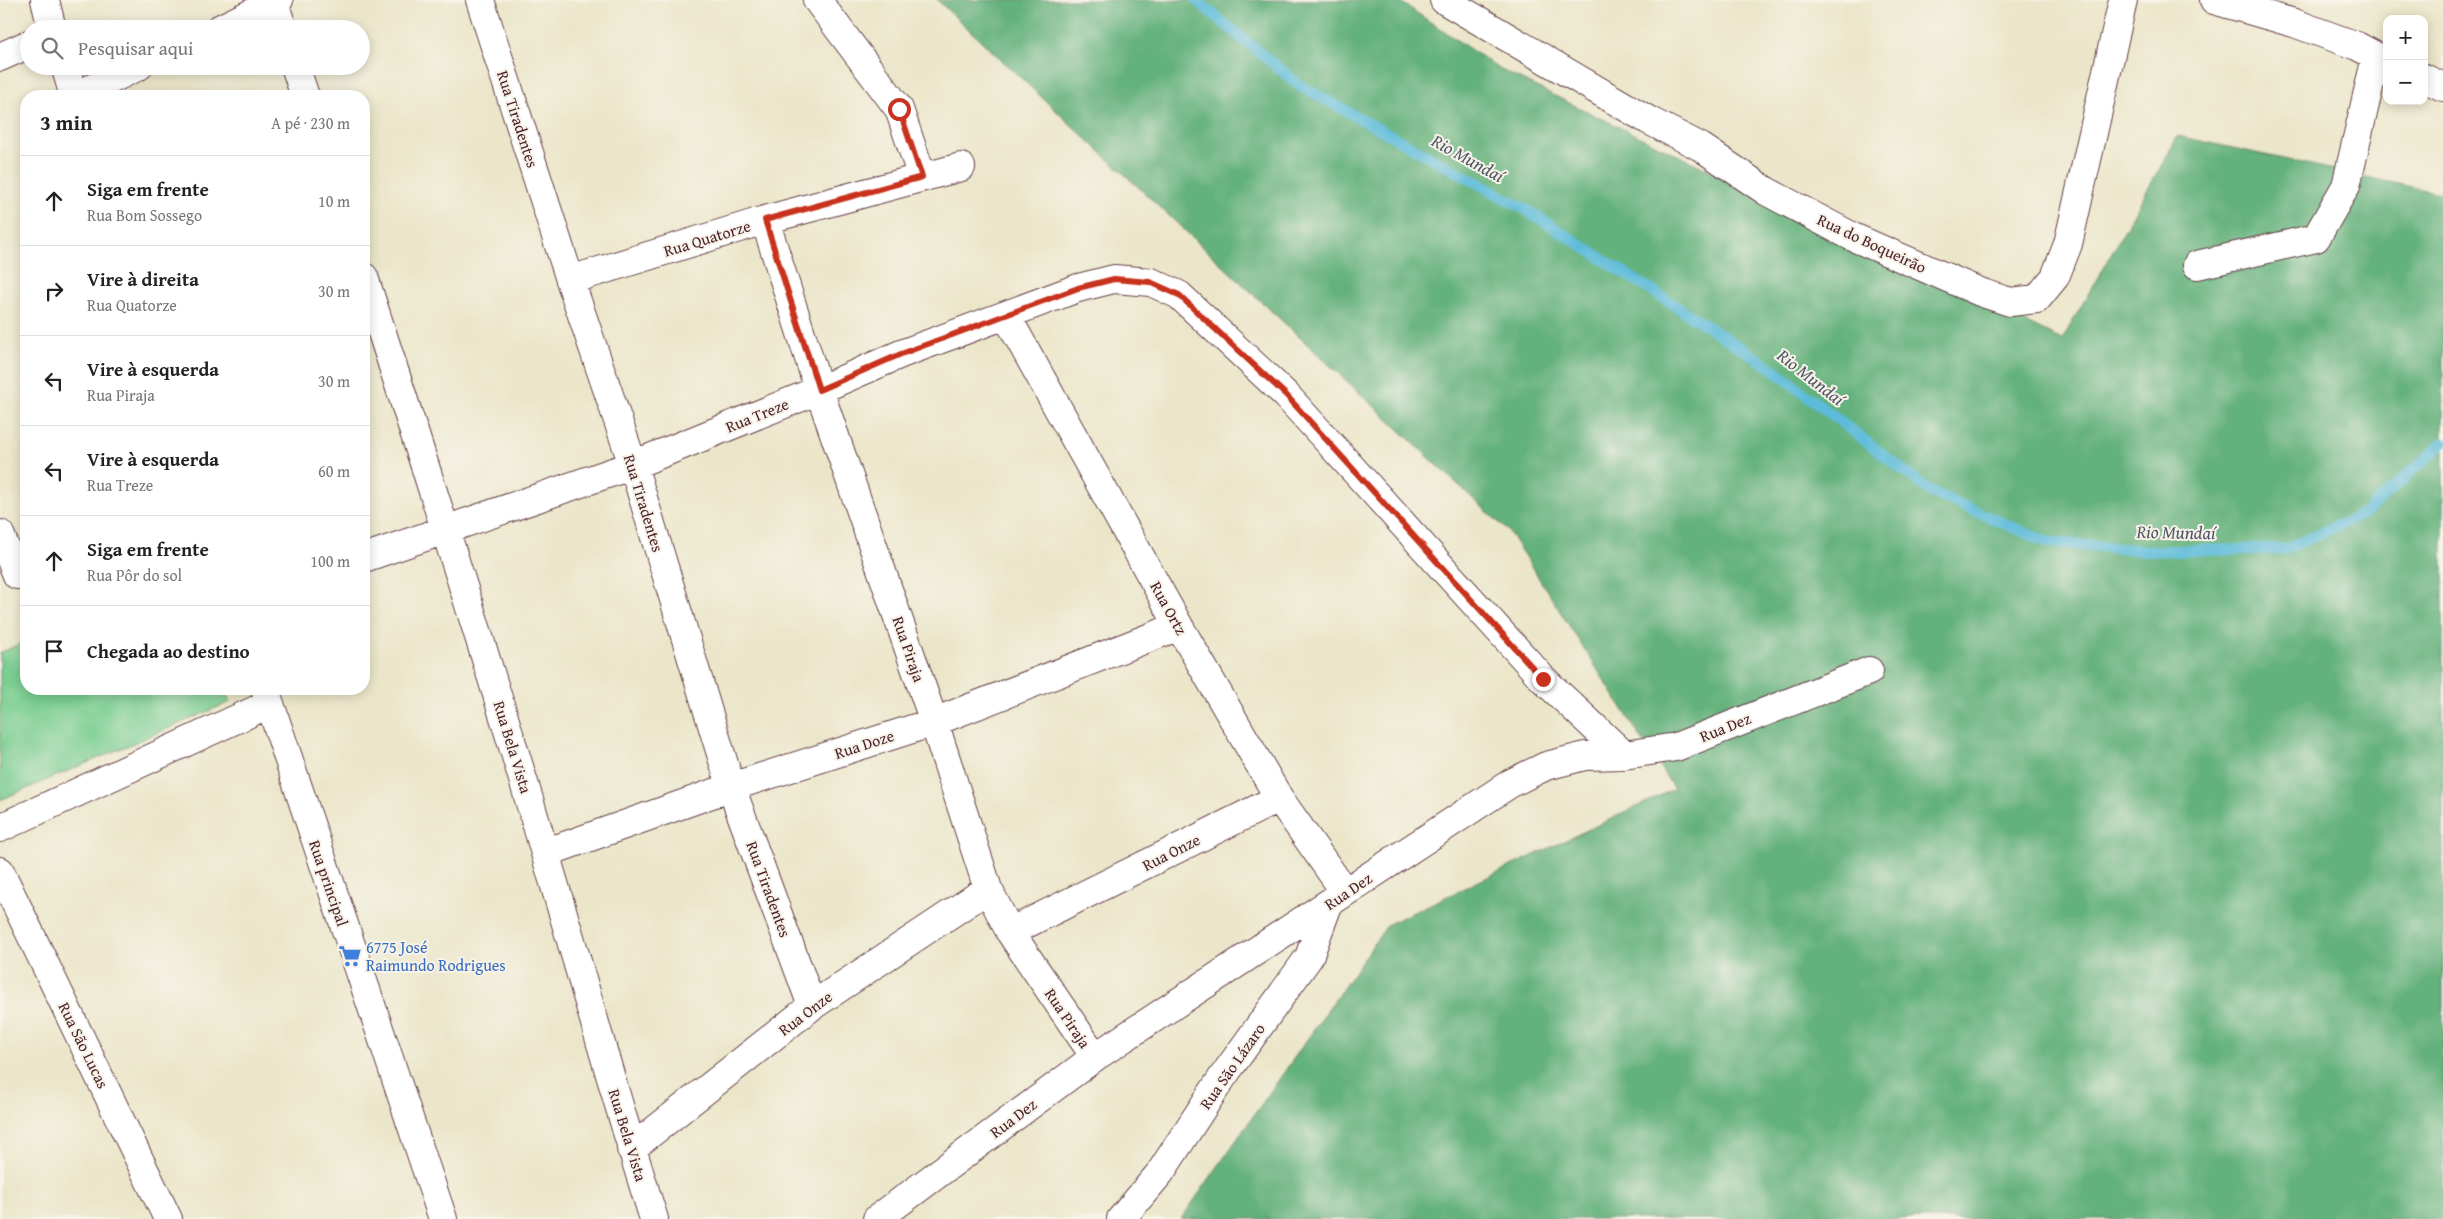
<!DOCTYPE html>
<html lang="pt">
<meta charset="utf-8">
<style>
:root{--surface:#fff;--page:#f6f6f6;--text:#222;--muted:#767676;--line:#e0e0e0}
body{margin:0;font-family:"Gentium Book Plus",serif;background:var(--page);color:var(--text)}
.controls{position:absolute;right:15px;top:15px;display:grid;overflow:hidden;border-radius:10px;box-shadow:0 2px 12px #0003}
.controls button{width:45px;height:45px;display:grid;place-items:center;padding:0;border:0;border-bottom:1px solid var(--line);background:var(--surface);color:var(--text);font:25px sans-serif}
.stop{position:absolute;width:15px;height:15px;margin:-11px;border:4px solid #c8321e;border-radius:50%;background:#fff}
.stop.end{background:#c8321e;border-color:#fff;box-shadow:0 1px 5px #0008}
.list{margin:0;padding:0;list-style:none}
h2{display:flex;justify-content:space-between;align-items:center;height:65px;margin:0;padding:0 20px;font-size:21px}
h2 small{font-size:16px;font-weight:400;color:var(--muted)}
.list li{display:grid;grid-template-columns:32px 1fr auto;gap:15px;align-items:center;box-sizing:border-box;height:90px;padding:0 20px;border-top:1px solid var(--line)}
.list b{display:block;font-size:19px;white-space:nowrap}
.list p{margin:0;font-size:16px;white-space:nowrap;color:var(--muted)}
.list em{font-size:16px;font-style:normal;color:var(--muted)}
.icon{flex:none;width:28px;height:28px;fill:none;stroke:currentColor;stroke-width:2;stroke-linecap:round;stroke-linejoin:round}
.map{position:relative;flex:none;width:2443px;height:1219px;overflow:hidden}
.search{position:absolute;background:var(--surface);box-shadow:0 2px 12px #0003;left:20px;top:20px;width:350px;height:55px;display:flex;align-items:center;gap:12px;box-sizing:border-box;padding:0 18px;border-radius:28px;color:var(--muted);font-size:19px}
.panel{position:absolute;background:var(--surface);box-shadow:0 2px 12px #0003;left:20px;top:90px;width:350px;height:605px;border-radius:20px}
.map>svg:first-child{display:block}
.green{fill:#7ace91;stroke:#62765e}
.forest{fill:#63b17b;stroke:#566853}
.lines{fill:none;stroke-linecap:round;stroke-linejoin:round}
.stream{stroke:#5bbbda;stroke-width:11}
.minor-casing{stroke:#623d43;stroke-width:30}
.minor{stroke:#fff;stroke-width:28}
.route{stroke:#c8321e;stroke-width:6}
.labels{text-anchor:middle;dominant-baseline:central;stroke-width:4;stroke-linejoin:round;paint-order:stroke}
.street-label{font-size:16px;fill:#4a1f2b;stroke:#f7f3e8}
.shop-label{font-size:16px;fill:#366cbe;stroke:#f7f3e8;text-anchor:start}
.water-label{font-size:18px;font-style:italic;fill:#505668;stroke:#f7f3e8}
</style>
<div class="map">
<svg width="2443" height="1219" viewBox="0 0 2443 1219">
<rect width="100%" height="100%" fill="#f7f3e8"/>
<filter id="ink" filterUnits="userSpaceOnUse"><feTurbulence type="fractalNoise" baseFrequency=".02" numOctaves="2"/><feDisplacementMap in="SourceGraphic" scale="10" xChannelSelector="R" yChannelSelector="G"/><feConvolveMatrix kernelMatrix="1 2 1 2 8 2 1 2 1" color-interpolation-filters="sRGB"/></filter>
<filter id="wash" filterUnits="userSpaceOnUse"><feTurbulence type="fractalNoise" baseFrequency=".0096" numOctaves="4" result="noise"/><feDisplacementMap in="SourceGraphic" scale="20" xChannelSelector="R" yChannelSelector="G"/><feGaussianBlur stdDeviation="1.12" result="paint"/><feColorMatrix in="noise" values="0 0 0 0 0 0 0 0 0 0 0 0 0 0 0 0 0 1.4 0 .05"/><feComposite in="paint" operator="in"/></filter>
<g filter="url(#wash)">
<rect width="100%" height="100%" fill="#ebe6c9"/>
<!-- green -->
<path class="green" d="M26,641V689H224L230,702L0,800V653Z"/>
<!-- forest -->
<path class="forest" d="M937,0H1398L1501,70L2062,340L2178,136L2440,193L2443,186V1219H1181L1388,924L1674,789L1509,532Z"/>
<g class="lines">
<!-- stream -->
<path class="stream" d="M1196,0L1299,85L1528,211L1769,366L1931,492L2047,542L2151,551L2286,549L2364,514L2443,443"/>
</g>
</g>
<g filter="url(#ink)">
<g class="lines">
<defs>
<path id="minor" d="M45,0L52,29
M273,0L283,29
M480,0L570,280L633,465L731,787L812,1006
M817,0L899,109L922,177
M1444,0L1648,120L1701,147L1766,191L1853,237L1980,292L2010,302L2037,299L2055,277L2068,244L2123,0
M2214,0L2294,23L2357,46L2387,62
M219,29L279,0
M0,57L29,44
M65,66L74,96
M295,66L305,96
M2424,78L2443,87
M76,96L139,66
M765,220L819,390L934,722L988,889L1010,932L1095,1057
M2197,265L2316,238L2346,186L2376,57
M364,277C426,468 488,660 545,853C582,975 615,1098 654,1219
M570,280L765,220L961,167
M1006,315L1179,626L1279,798L1345,892
M0,534L17,575
M364,558L633,465L819,390L901,354L1078,288L1114,279L1151,282L1179,295L1286,395L1543,679L1624,755
M265,689L443,1219
M0,828L269,704
M545,853L731,787L934,722L1179,626
M0,871L168,1219
M1010,932L1279,798
M631,1149L812,1006L988,889
M877,1219L1095,1057L1511,783L1546,766L1585,756L1624,755L1676,747L1869,671
M1121,1219L1160,1173L1222,1078L1309,957L1328,905"/>
</defs>
<!-- minor casing -->
<use href="#minor" class="minor-casing"/>
<!-- minor -->
<use href="#minor" class="minor"/>
</g>
</g>
<g class="lines" filter="url(#ink)">
<!-- route -->
<path class="route" d="M899,109L922,177L765,220L819,390L901,354L1078,288L1114,279L1150,282L1179,295L1286,395L1543,679"/>
</g>
<!-- icons -->
<defs>
<symbol id="supermarket-bare" viewBox="-9 -9 18 18"><path d="M-6-5.5h2.5l.6 2H6L4.5 2H-2.5L-4.4-4H-6ZM-1.5 3.2a1.3 1.3 0 1 0 .1 0ZM3 3.2a1.3 1.3 0 1 0 .1 0Z" fill="#3f7fe0" stroke="#f7f3e8" stroke-width="2.5" paint-order="stroke"/></symbol>
</defs>
<g fill-rule="evenodd">
<use href="#supermarket-bare" x="334" y="940" width="32" height="32"/>
</g>
<g class="labels">
<!-- street labels -->
<g class="street-label">
<text transform="translate(518 119) rotate(72)">Rua Tiradentes</text>
<text transform="translate(707 238) rotate(-17)">Rua Quatorze</text>
<text transform="translate(1872 243) rotate(25)">Rua do Boqueirão</text>
<text transform="translate(757 415) rotate(-22)">Rua Treze</text>
<text transform="translate(644 503) rotate(73)">Rua Tiradentes</text>
<text transform="translate(1169 608) rotate(61)">Rua Ortz</text>
<text transform="translate(909 649) rotate(71)">Rua Piraja</text>
<text transform="translate(1725 727) rotate(-22)">Rua Dez</text>
<text transform="translate(864 744) rotate(-18)">Rua Doze</text>
<text transform="translate(513 747) rotate(73)">Rua Bela Vista</text>
<text transform="translate(1171 852) rotate(-27)">Rua Onze</text>
<text transform="translate(329 883) rotate(71)">Rua principal</text>
<text transform="translate(769 889) rotate(70)">Rua Tiradentes</text>
<text transform="translate(1348 891) rotate(-34)">Rua Dez</text>
<text transform="translate(805 1013) rotate(-37)">Rua Onze</text>
<text transform="translate(1068 1018) rotate(56)">Rua Piraja</text>
<text transform="translate(84 1045) rotate(64)">Rua São Lucas</text>
<text transform="translate(1232 1066) rotate(-55)">Rua São Lázaro</text>
<text transform="translate(1013 1118) rotate(-37)">Rua Dez</text>
<text transform="translate(628 1135) rotate(73)">Rua Bela Vista</text>
</g>
<!-- shop labels -->
<g class="shop-label">
<text x="366" y="947">6775 José<tspan x="366" dy="18">Raimundo Rodrigues</tspan></text>
</g>
<!-- water labels -->
<g class="water-label">
<text transform="translate(1468 158) rotate(29)">Rio Mundaí</text>
<text transform="translate(1811 377) rotate(38)">Rio Mundaí</text>
<text transform="translate(2176 532) rotate(1)">Rio Mundaí</text>
</g>
</g>
</svg>
<div class="controls">
<button>+</button>
<button>−</button>
</div>
<div class="stop" style="left:899px;top:109px"></div>
<div class="stop end" style="left:1543px;top:679px"></div>
<div class="search"><svg class="icon" aria-label="search" viewBox="0 0 24 24"><circle cx="10" cy="10" r="6"/><path d="M15 15l6 6"/></svg>Pesquisar aqui</div>
<section class="panel">
<h2>3 min<small>A pé · 230 m</small></h2>
<ul class="list">
<li><svg class="icon" aria-label="ahead" viewBox="0 0 24 24"><path d="M12 20V5M6 11l6-6 6 6"/></svg><div><b>Siga em frente</b><p>Rua Bom Sossego</p></div><em>10 m</em></li>
<li><svg class="icon" aria-label="right" viewBox="0 0 24 24"><path d="M7 20v-9h11M14 6l5 5-5 5"/></svg><div><b>Vire à direita</b><p>Rua Quatorze</p></div><em>30 m</em></li>
<li><svg class="icon" aria-label="left" viewBox="0 0 24 24"><path d="M17 20v-9H6M10 6l-5 5 5 5"/></svg><div><b>Vire à esquerda</b><p>Rua Piraja</p></div><em>30 m</em></li>
<li><svg class="icon" aria-label="left" viewBox="0 0 24 24"><path d="M17 20v-9H6M10 6l-5 5 5 5"/></svg><div><b>Vire à esquerda</b><p>Rua Treze</p></div><em>60 m</em></li>
<li><svg class="icon" aria-label="ahead" viewBox="0 0 24 24"><path d="M12 20V5M6 11l6-6 6 6"/></svg><div><b>Siga em frente</b><p>Rua Pôr do sol</p></div><em>100 m</em></li>
<li><svg class="icon" aria-label="arrive" viewBox="0 0 24 24"><path d="M6 21V4h12l-3 4 3 4H6"/></svg><div><b>Chegada ao destino</b></div></li>
</ul>
</section>
</div>
